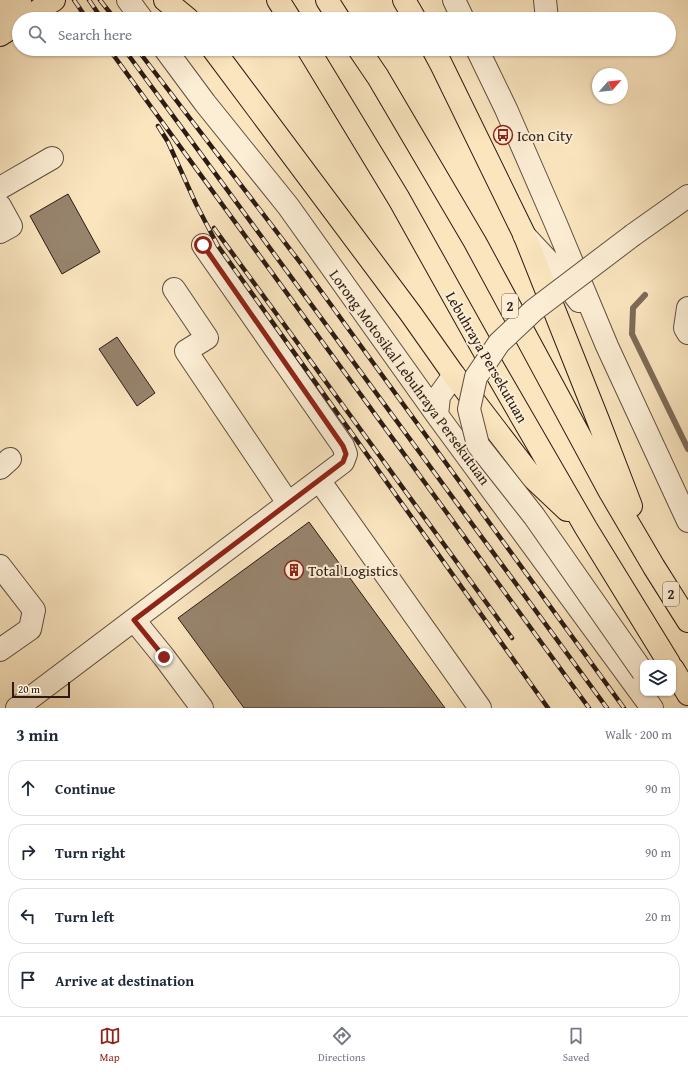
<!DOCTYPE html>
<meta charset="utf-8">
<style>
:root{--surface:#fff;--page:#f2f2f3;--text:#1f2937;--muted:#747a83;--line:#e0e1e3;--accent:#8f2418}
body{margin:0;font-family:"Gentium Book Plus",serif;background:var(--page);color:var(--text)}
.controls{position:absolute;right:12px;bottom:12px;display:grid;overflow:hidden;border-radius:8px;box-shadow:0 1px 3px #0004}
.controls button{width:36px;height:36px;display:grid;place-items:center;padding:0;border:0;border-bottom:1px solid var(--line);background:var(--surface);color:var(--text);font:20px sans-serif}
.compass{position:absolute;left:592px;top:68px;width:36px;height:36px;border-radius:50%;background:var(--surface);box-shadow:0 1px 3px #0004;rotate:62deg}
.scale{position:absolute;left:12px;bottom:10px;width:58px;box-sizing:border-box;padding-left:4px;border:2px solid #2b1b14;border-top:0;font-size:11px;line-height:14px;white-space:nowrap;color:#2b1b14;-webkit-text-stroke:3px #fceed5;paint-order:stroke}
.stop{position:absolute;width:12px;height:12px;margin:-9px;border:3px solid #8f2418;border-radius:50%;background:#fff}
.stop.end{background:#8f2418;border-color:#fff;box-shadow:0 1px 4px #0008}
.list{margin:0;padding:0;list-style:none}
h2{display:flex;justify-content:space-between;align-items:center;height:52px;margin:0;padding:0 16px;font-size:17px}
h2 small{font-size:13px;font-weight:400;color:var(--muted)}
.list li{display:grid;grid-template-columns:26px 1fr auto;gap:12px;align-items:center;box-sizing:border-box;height:56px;margin:0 8px 8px;padding:0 8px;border:1px solid var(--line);border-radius:16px}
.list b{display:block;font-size:15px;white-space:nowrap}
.list em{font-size:13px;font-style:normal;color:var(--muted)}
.icon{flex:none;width:22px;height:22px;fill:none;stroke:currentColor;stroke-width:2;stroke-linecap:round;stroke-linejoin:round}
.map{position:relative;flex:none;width:688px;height:708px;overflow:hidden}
.search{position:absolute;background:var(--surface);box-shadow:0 1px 3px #0004;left:12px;right:12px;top:12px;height:44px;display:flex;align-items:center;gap:10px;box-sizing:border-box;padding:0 14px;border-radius:22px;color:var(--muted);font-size:15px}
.sheet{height:308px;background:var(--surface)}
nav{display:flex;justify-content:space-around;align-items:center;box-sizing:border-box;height:56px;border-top:1px solid var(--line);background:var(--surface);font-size:11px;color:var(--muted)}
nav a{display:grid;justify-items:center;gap:2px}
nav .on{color:var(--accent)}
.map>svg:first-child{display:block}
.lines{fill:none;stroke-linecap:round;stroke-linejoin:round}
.stream{stroke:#7d6b58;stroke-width:6}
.building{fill:#97846d;stroke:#2b1b14}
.minor-casing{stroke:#5f4e3f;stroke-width:24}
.highway-casing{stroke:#2b1b14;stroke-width:24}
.minor{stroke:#fceed5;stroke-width:22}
.highway{stroke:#fae5bf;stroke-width:22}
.rail-casing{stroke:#2b1b14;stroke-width:4.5}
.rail{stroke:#fceed5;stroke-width:3;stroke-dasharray:9;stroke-linecap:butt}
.minor-bridge-casing{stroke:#5f4e3f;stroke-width:24;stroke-linecap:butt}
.minor-bridge{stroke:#fceed5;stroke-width:22}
.route{stroke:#8f2418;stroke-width:5}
.labels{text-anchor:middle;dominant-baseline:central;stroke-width:4;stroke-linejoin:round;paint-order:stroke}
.shield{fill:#fceed5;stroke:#6a5a4e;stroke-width:1}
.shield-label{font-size:14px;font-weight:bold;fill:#2b1b14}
.poi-label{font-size:15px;fill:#2b1b14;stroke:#fceed5;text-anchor:start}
.street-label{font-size:15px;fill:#2b1b14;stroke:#fceed5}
</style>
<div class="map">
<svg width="688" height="708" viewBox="0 0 688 708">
<rect width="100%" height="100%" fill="#fae5bf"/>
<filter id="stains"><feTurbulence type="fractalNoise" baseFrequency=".005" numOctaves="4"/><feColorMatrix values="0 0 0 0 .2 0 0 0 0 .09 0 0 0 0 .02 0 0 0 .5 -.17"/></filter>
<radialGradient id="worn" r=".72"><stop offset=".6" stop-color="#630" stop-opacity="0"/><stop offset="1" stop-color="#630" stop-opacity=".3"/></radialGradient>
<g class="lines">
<!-- stream -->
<path class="stream" d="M645,295L633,308L632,334L688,449"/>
</g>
<!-- building -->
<path class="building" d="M68,194L100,252L62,274L30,216Z
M117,337L155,393L137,406L99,349Z
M309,522L445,708H244L178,618Z"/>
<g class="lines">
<defs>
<path id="minor" d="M128,0L142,19
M454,0L463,19
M545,0L547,19
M165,49L205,103L288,206L437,415L652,708
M477,49L506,109L556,224L607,346L688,521
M0,188L52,158
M0,206L11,226L0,232
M524,235L552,265L579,301
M633,235L688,196
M174,289L207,338L186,351L288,503
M688,308L685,328L688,333
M437,415L439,396L454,375
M0,468L10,459
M319,480L480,708
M0,566L34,610L30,629L0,650
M134,620L164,657L202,708
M17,708L343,462L346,454L343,446L203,245"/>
<path id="highway" d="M165,0L188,19
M278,0L290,19
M327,0L339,19
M404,0L415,19
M0,12L20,0
M25,19L54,0
M0,35L19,23
M213,49L411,314L454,375L532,477L567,510
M308,49L399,199L494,369L586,528L669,663
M359,49L378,77L475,242L610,492L654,567L688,621
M433,49L441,64L524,234L598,420L631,506
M673,669L688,694"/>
</defs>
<!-- minor casing -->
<use href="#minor" class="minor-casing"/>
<!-- highway casing -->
<use href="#highway" class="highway-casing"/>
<!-- minor -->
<use href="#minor" class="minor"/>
<!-- highway -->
<use href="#highway" class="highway"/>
<defs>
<path id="rail" d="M74,0L87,19
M89,0L102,19
M100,0L115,19
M109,49L589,708
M124,49L607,708
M137,49L302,265L624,708
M158,126L168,142L196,204L218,246L548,708
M214,228L512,638"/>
</defs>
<!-- rail casing -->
<use href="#rail" class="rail-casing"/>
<!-- rail -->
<use href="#rail" class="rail"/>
<defs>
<path id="minor-bridge" d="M633,235L534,310L499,343L476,377L469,409L478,445L534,516L643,672"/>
</defs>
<!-- minor-bridge casing -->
<use href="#minor-bridge" class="minor-bridge-casing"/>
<!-- minor-bridge -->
<use href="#minor-bridge" class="minor-bridge"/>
</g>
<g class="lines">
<!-- route -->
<path class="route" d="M164,657L134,620L343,462L346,454L343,446L203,245"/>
</g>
<!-- icons -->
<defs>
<symbol id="bus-ring" viewBox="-11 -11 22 22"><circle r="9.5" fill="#fceed5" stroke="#8f2418" stroke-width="1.5"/><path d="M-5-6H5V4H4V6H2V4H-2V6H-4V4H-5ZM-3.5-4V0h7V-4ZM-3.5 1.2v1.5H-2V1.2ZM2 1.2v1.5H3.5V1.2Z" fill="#8f2418"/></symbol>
<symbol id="building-ring" viewBox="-11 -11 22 22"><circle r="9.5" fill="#fceed5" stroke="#8f2418" stroke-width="1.5"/><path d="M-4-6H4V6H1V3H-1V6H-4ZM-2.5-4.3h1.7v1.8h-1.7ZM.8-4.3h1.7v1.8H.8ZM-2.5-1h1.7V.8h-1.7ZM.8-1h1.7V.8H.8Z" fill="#8f2418"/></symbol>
</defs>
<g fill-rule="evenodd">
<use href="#bus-ring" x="492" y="124" width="22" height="22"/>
<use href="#building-ring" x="283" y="559" width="22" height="22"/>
</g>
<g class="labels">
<!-- shield labels -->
<g class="shield">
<rect x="502" y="294" width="16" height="24" rx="3"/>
<rect x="663" y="582" width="16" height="24" rx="3"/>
</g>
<g class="shield-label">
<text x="510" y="306">2</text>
<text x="671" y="594">2</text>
</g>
<!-- poi labels -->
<g class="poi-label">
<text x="517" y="135">Icon City</text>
<text x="308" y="570">Total Logistics</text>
</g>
<!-- street labels -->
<g class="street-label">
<text transform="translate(487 357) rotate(60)">Lebuhraya Persekutuan</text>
<text transform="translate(410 377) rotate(54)">Lorong Motosikal Lebuhraya Persekutuan</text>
</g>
</g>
<rect width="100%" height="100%" filter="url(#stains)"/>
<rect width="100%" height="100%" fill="url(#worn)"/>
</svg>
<div class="controls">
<button><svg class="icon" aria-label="layers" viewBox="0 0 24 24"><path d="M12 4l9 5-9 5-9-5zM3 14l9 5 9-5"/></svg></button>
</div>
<svg class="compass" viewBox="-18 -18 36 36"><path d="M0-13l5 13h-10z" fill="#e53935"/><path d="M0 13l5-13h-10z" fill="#747a83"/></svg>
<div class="scale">20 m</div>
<div class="stop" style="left:203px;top:245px"></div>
<div class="stop end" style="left:164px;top:657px"></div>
<div class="search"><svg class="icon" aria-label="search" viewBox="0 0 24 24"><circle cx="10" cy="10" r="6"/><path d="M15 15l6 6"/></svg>Search here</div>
</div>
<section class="sheet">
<h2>3 min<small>Walk · 200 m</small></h2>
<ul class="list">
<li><svg class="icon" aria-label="ahead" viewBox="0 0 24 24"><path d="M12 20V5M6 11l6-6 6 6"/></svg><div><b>Continue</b></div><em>90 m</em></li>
<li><svg class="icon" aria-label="right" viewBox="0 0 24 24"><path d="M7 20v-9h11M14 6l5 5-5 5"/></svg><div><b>Turn right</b></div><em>90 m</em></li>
<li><svg class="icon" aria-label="left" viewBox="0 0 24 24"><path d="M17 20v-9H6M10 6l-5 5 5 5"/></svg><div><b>Turn left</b></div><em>20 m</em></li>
<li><svg class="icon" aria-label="arrive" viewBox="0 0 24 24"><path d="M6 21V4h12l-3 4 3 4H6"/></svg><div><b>Arrive at destination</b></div></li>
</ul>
</section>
<nav>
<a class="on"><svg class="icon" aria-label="map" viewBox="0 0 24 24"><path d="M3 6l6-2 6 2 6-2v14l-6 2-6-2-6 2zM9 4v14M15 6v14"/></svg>Map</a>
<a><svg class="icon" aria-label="directions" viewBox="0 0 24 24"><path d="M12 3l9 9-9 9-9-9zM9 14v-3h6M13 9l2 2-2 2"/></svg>Directions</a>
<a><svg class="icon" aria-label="saved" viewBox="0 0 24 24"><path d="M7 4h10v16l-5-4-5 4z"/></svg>Saved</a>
</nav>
